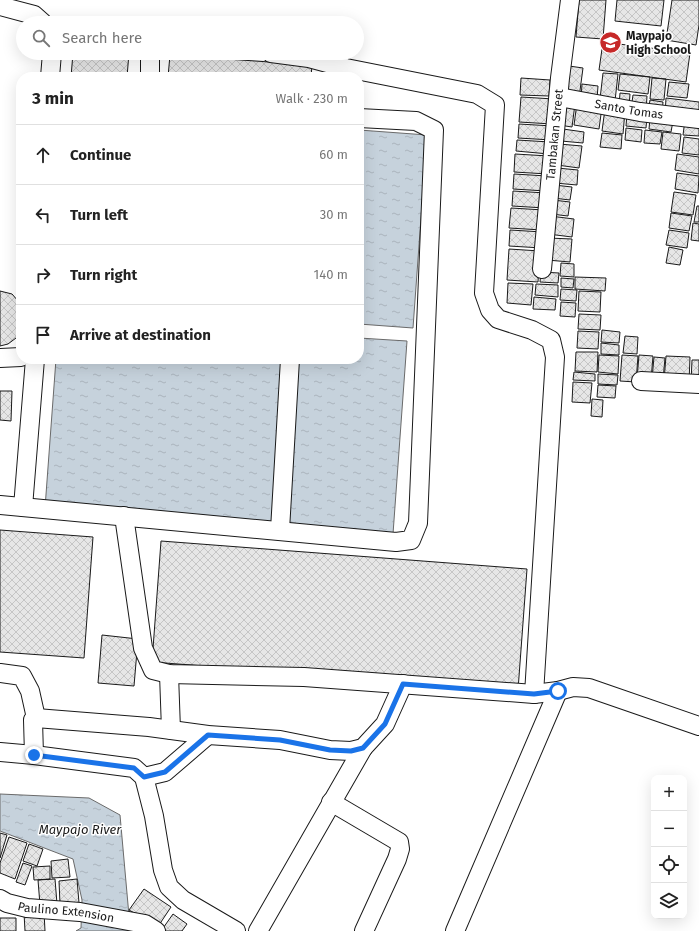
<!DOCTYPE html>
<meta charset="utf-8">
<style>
:root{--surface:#fff;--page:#f2f2f2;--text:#222;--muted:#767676;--line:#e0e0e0}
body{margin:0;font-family:"Fira Sans",sans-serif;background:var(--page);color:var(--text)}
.controls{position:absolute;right:12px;bottom:12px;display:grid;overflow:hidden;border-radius:8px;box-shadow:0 4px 16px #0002}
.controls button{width:36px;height:36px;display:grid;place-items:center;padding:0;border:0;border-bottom:1px solid var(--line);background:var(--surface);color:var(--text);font:20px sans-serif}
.stop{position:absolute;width:12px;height:12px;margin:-9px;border:3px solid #1a73e8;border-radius:50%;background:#fff}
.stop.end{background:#1a73e8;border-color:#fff;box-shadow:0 1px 4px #0008}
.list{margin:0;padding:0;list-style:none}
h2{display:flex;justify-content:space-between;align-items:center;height:52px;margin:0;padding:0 16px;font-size:17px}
h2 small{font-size:13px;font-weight:400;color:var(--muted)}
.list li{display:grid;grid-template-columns:26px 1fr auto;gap:12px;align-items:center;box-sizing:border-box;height:60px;padding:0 16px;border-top:1px solid var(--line)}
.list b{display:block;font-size:15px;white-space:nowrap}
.list em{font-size:13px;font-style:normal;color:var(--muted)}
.icon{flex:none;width:22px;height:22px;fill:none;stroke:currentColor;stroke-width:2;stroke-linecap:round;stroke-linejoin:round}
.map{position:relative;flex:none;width:699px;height:931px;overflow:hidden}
.search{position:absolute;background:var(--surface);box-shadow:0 4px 16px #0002;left:16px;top:16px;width:348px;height:44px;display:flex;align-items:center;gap:10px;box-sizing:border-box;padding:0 14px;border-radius:22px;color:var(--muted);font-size:15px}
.panel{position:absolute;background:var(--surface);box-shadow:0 4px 16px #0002;left:16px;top:72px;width:348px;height:292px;border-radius:16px}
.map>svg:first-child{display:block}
.water{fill:url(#water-ripples);stroke:#6a6a6a}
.building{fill:url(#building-cross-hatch);stroke:#1a1a1a}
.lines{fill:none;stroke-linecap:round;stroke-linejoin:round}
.minor-casing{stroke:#1a1a1a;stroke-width:20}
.minor{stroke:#fff;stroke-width:18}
.route{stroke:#1a73e8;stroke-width:5}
.labels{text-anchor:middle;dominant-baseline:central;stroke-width:3;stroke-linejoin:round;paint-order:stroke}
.poi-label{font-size:12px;font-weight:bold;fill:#1a1a1a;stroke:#fff;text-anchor:start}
.street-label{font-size:12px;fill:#1a1a1a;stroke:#fff}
.water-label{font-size:13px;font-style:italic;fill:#1a1a1a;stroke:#fff}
</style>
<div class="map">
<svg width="699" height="931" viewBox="0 0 699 931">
<defs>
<pattern id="water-ripples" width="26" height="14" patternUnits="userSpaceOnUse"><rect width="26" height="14" fill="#c6d2dc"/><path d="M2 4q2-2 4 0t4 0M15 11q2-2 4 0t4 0" fill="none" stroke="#aab4bc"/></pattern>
<pattern id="building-cross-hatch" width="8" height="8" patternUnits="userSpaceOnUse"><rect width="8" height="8" fill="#e6e6e6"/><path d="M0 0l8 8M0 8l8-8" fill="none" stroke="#c5c5c5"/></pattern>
</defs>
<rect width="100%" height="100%" fill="#fff"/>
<!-- water -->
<path class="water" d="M359,130L427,135L413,328L359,324Z
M359,338L407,341L393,534L45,508L56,359H359Z
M0,794L89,798L120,815L130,927L151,931H76L81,928L82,900L73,859L0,831Z"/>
<!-- building -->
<path class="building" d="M579,0H606L603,39L576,37Z
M617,0H664L661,26L615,21Z
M672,0H699V25L696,45L666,40Z
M603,42L690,53L686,82L599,70Z
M73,53H129L127,77H71Z
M170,55L312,65L311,77H168Z
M569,66L583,68L579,98L566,96Z
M603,73L618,74L615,101L600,99Z
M620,74L650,77L648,94L618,90Z
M521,78L550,80L549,96L520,95Z
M652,78L666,79L664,100L650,99Z
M669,82L689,84L687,98L667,96Z
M582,84L598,86L597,99L581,98Z
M620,93L630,94L629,107L619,106Z
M633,95L647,96L646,111L631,109Z
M521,97L554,99L552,124L519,122Z
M666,98L699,102V118L665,115Z
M650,100L663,102L662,114L648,112Z
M563,102L575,104L572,127L559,125Z
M577,103L602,107L599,129L574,125Z
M605,109L625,111L623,134L602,131Z
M627,114L647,116L646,128L626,126Z
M650,118L673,121L671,132L649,129Z
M685,120L699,122V136L683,135Z
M519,124L553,126L552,140L518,138Z
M626,128L642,130L641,142L625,140Z
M563,129L584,132L583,143L561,141Z
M645,130L662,132L660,144L644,143Z
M663,132L681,134L679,151L661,149Z
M602,133L622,135L621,149L600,147Z
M684,137L699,139V155L682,153Z
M517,140L550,142L549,154L516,151Z
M559,144L582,146L579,168L557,165Z
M515,154L549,156L548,174L514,172Z
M677,154L699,157V174L675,170Z
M557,168L578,170L577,185L555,183Z
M677,173L699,176L698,193L675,189Z
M514,174L547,176L546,191L513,189Z
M554,185L572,187L570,200L553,198Z
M513,191L546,193L545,208L512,206Z
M674,192L696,195L693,215L671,212Z
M553,200L570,202L568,216L551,214Z
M697,206H699V222H694Z
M511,208L544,210L542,230L509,228Z
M671,213L692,216L689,231L669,228Z
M550,216L574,219L572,237L548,234Z
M693,223L699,224V241L691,240Z
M510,230L543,232L542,248L509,246Z
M669,230L689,233L687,248L666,245Z
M548,238L572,239L570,262L547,260Z
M669,247L683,250L680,265L666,263Z
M509,249L540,251L538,282L507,280Z
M561,263L574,264V277L560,276Z
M541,272L559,273L558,283L540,282Z
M575,277L606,278L605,291L575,289Z
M561,278L574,279L573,288L561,287Z
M508,283L533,284L531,305L507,303Z
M536,284L558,285V297L535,295Z
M561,289L577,290L576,301L560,300Z
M0,291L12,294L19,302L21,306V332L16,338L8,344L0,346Z
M579,291L601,292L600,312L578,311Z
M534,297L556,299L555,310L533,309Z
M561,302L576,303L575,317L560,316Z
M579,314L601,315L600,330L578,329Z
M602,330L620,332L619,343L601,342Z
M578,331L599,332L598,349L577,348Z
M625,336L638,337L637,354L623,353Z
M601,343L619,345V355L601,354Z
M576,352H598L597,372L575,371Z
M599,355L619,356L618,374L598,372Z
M622,355L638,356L636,382L620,381Z
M639,355L653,356L651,380L637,379Z
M666,356L690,357L689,383L664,381Z
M654,357L665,358L663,380L652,379Z
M692,360H699V382H691Z
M574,372L595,374V381L573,380Z
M598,374L618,375L617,385L598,384Z
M573,382L592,383L590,403L572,402Z
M598,385L616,386L615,398L597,397Z
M0,391H12L11,421L0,420Z
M592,399L603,400L602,417L591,416Z
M0,530L93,537L84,658L0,652Z
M161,541L527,569L518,690L152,662Z
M102,635L138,639L134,686L98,683Z
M0,833L7,835L0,858Z
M9,837L27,843L15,879L0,873V863Z
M29,844L43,849L37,866L23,861Z
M68,859L70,877L52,878L51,861Z
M23,863L32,866L25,885L16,882Z
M50,866V879L34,880L33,867Z
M55,879L57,904L40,905L38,880Z
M77,879L79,903L60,904L59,881Z
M144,889L171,907L157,928L145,919L129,910Z
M44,912L45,931H25L24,913Z
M173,914L187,924L182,931H161Z
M0,918H16V931H0Z"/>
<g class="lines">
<defs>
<g id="minor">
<path d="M0,6L34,15L43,23"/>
<path d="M271,53L309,58L346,68L477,94L495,105L484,293L490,310L498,319L532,330L551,340L555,357L534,694"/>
<path d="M50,77L52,53"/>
<path d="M150,77V53"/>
<path id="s1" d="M559,97L640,112L699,119"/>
<path id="s2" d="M542,269L560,78L570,0"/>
<path d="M0,358L21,357"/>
<path d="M641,381L699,384"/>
<path d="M0,505L396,542L411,540L418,523L434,130L416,121L359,118"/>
<path d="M23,507L35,359"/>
<path d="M124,516L143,648L153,670L169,674L304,677L534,694L558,691L573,687L589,688L699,726"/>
<path d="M280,530L290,359"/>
<path d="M0,673L22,676L30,691L36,718L33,720L34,755"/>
<path d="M169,674L171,730"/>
<path d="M36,718L149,727L208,735L280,740L330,750L351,751L363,748L385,724L403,684"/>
<path d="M0,752L34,755L134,768L144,777L154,816L163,870L169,887L183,900L236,931"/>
<path d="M144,777L165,772L208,735"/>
<path d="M331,802L399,842L400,849L397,859L364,931"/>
<path id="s3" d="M0,899L7,903L27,908L80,912L145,924L156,931"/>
<path d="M258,931L363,748"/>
<path d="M455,931L558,691"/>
</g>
</defs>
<!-- minor casing -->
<use href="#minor" class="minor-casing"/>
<!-- minor -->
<use href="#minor" class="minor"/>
</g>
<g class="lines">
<!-- route -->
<path class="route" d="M34,755L134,768L144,777L165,772L208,735L280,740L330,750L351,751L363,748L385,724L403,684L534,694L558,691"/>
</g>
<!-- icons -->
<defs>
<symbol id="school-disc" viewBox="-11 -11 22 22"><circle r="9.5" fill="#c62828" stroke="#fff"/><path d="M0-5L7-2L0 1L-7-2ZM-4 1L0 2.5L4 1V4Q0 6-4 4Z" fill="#fff"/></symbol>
</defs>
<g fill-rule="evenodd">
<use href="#school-disc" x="598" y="30" width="25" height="25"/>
</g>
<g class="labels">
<!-- poi labels -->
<g class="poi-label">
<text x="626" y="36">Maypajo<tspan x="626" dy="14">High School</tspan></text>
</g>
<!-- street labels -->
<g class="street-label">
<text stroke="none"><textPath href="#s1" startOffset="71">Santo Tomas</textPath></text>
<text stroke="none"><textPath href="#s2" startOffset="135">Tambakan Street</textPath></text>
<text stroke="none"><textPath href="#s3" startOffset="68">Paulino Extension</textPath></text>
</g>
<!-- water labels -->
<g class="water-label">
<text x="80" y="829">Maypajo River</text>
</g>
</g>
</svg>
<div class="controls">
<button>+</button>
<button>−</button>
<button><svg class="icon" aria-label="locate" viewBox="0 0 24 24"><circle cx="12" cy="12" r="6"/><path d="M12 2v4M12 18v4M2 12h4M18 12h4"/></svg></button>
<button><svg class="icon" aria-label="layers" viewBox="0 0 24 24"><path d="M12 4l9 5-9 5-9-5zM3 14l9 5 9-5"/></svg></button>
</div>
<div class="stop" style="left:558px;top:691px"></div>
<div class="stop end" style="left:34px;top:755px"></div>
<div class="search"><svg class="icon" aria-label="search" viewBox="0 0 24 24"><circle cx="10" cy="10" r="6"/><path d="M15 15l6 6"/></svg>Search here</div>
<section class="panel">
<h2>3 min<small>Walk · 230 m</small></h2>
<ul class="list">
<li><svg class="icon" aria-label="ahead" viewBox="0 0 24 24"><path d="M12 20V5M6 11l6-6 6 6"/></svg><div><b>Continue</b></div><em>60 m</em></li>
<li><svg class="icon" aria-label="left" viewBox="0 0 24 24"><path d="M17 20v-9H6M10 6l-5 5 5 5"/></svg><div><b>Turn left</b></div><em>30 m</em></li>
<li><svg class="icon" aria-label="right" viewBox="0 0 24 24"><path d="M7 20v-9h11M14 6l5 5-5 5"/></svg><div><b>Turn right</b></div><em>140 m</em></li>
<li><svg class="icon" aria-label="arrive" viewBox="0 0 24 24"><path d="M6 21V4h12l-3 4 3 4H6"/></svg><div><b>Arrive at destination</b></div></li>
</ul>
</section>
</div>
